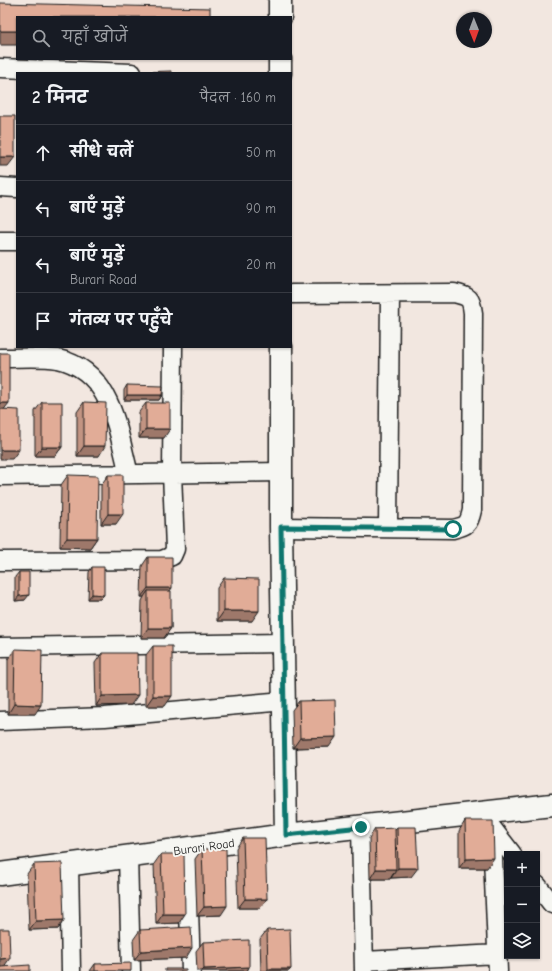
<!DOCTYPE html>
<html lang="hi">
<meta charset="utf-8">
<style>
:root{--surface:#171b24;--page:#242831;--text:#f1f3f6;--muted:#9ea1a6;--line:#363941}
body{margin:0;font-family:"Comic Neue","Playpen Sans Deva",sans-serif;background:var(--page);color:var(--text)}
.controls{position:absolute;right:12px;bottom:12px;display:grid;overflow:hidden;border-radius:0px;box-shadow:0 1px 3px #0004}
.controls button{width:36px;height:36px;display:grid;place-items:center;padding:0;border:0;border-bottom:1px solid var(--line);background:var(--surface);color:var(--text);font:20px sans-serif}
.compass{position:absolute;left:456px;top:12px;width:36px;height:36px;border-radius:50%;background:var(--surface);box-shadow:0 1px 3px #0004;rotate:179deg}
.stop{position:absolute;width:12px;height:12px;margin:-9px;border:3px solid #0f766e;border-radius:50%;background:#fff}
.stop.end{background:#0f766e;border-color:#fff;box-shadow:0 1px 4px #0008}
.list{margin:0;padding:0;list-style:none}
h2{display:flex;justify-content:space-between;align-items:center;height:52px;margin:0;padding:0 16px;font-size:17px}
h2 small{font-size:13px;font-weight:400;color:var(--muted)}
.list li{display:grid;grid-template-columns:26px 1fr auto;gap:12px;align-items:center;box-sizing:border-box;height:56px;padding:0 16px;border-top:1px solid var(--line)}
.list b{display:block;font-size:15px;white-space:nowrap}
.list p{margin:0;font-size:13px;white-space:nowrap;color:var(--muted)}
.list em{font-size:13px;font-style:normal;color:var(--muted)}
.icon{flex:none;width:22px;height:22px;fill:none;stroke:currentColor;stroke-width:2;stroke-linecap:round;stroke-linejoin:round}
.map{position:relative;flex:none;width:552px;height:971px;overflow:hidden}
.search{position:absolute;background:var(--surface);box-shadow:0 1px 3px #0004;left:16px;top:16px;width:276px;height:44px;display:flex;align-items:center;gap:10px;box-sizing:border-box;padding:0 14px;border-radius:0px;color:var(--muted);font-size:15px}
.panel{position:absolute;background:var(--surface);box-shadow:0 1px 3px #0004;left:16px;top:72px;width:276px;height:276px;border-radius:0px}
.map>svg:first-child{display:block}
.lines{fill:none;stroke-linecap:round;stroke-linejoin:round}
.street-casing{stroke:#1c1c1c;stroke-width:21}
.secondary-casing{stroke:#1c1c1c;stroke-width:25}
.street{stroke:#f6f6f2;stroke-width:18}
.secondary{stroke:#f6f6f2;stroke-width:22}
.wall{fill:#c29482;stroke:#1c1c1c}
.shaded-wall{fill:#9e786a;stroke:#1c1c1c}
.building{fill:#e1ac97;stroke:#1c1c1c}
.route{stroke:#0f766e;stroke-width:5}
.labels{text-anchor:middle;dominant-baseline:central;stroke-width:4;stroke-linejoin:round;paint-order:stroke}
.street-label{font-size:12px;fill:#1c1c1c;stroke:#f6f6f2}
</style>
<div class="map">
<svg width="552" height="971" viewBox="0 0 552 971">
<rect width="100%" height="100%" fill="#f2e7e0"/>
<filter id="ink" filterUnits="userSpaceOnUse"><feTurbulence type="fractalNoise" baseFrequency=".025" numOctaves="2"/><feDisplacementMap in="SourceGraphic" scale="8" xChannelSelector="R" yChannelSelector="G"/><feConvolveMatrix kernelMatrix="1 2 1 2 8 2 1 2 1" color-interpolation-filters="sRGB"/></filter>
<g filter="url(#ink)">
<g class="lines">
<defs>
<path id="street" d="M0,68L132,73
M0,187L17,188
M0,241H17
M0,358C19,358 40,356 58,359C112,371 117,429 129,474
M0,476L281,472
M281,527L453,529C467,526 469,524 472,510L473,313C471,297 469,297 454,293L291,294
M388,528L390,294
M0,561L162,560L172,556L175,549L172,473L173,347
M0,647L283,643
M0,721L105,717L284,701
M361,827L364,971
M492,828L512,854
M492,835L498,971
M187,849L191,971
M128,856L131,971
M69,864L71,971
M537,885L552,904
M364,961L498,954"/>
<path id="secondary" d="M280,0V17
M280,59V73
M281,347V527L286,835
M0,874L286,835L552,805"/>
</defs>
<!-- street casing -->
<use href="#street" class="street-casing"/>
<!-- secondary casing -->
<use href="#secondary" class="secondary-casing"/>
<!-- street -->
<use href="#street" class="street"/>
<!-- secondary -->
<use href="#secondary" class="secondary"/>
</g>
<!-- wall -->
<path class="wall" d="M127,385L162,395L159,400H124V390Z
M42,402L62,447L55,456H35V411Z
M84,402L99,456H77V412Z
M146,403L164,438H139V412Z
M68,475L97,538L90,548L60,547L61,485Z
M108,475L116,524H101V485Z
M148,557L170,591L171,628L164,638H141L142,601L144,597H141L142,566Z
M92,567L100,599H88L89,572Z
M19,572L25,600L15,601V577Z
M224,578L252,621H217V588Z
M153,646L165,706H146V655Z
M15,649L35,714H8V659Z
M102,653L131,705L96,706L95,663Z
M299,701L329,747L293,748L292,710Z
M465,821L487,868H459V831Z
M397,827L411,877L391,878V877L390,879H370L369,838L375,829H395Z
M243,838L267,899L260,908H238L236,848Z
M202,849L221,915L197,916L195,859Z
M161,854L179,923L156,924L154,864Z
M34,864L64,920L58,929L29,930L27,874Z
M140,930L186,958L134,960L133,940Z
M267,930L289,971H261L260,939Z
M203,942L249,967L247,971H197L196,951Z
M95,964L131,971H90Z"/>
<!-- shaded-wall -->
<path class="shaded-wall" d="M0,31H17V45H0Z
M0,157H15L8,166H0Z
M127,395H162L159,400H124Z
M0,403H9L2,412H0Z
M146,429H170L164,438H139Z
M84,446H105L99,456H77Z
M42,447H62L55,456H35Z
M0,450H19L12,459H0Z
M108,514H123L116,524H101Z
M67,538H97L90,548L60,547Z
M148,588H172L165,598L148,591L144,597H141Z
M92,594L104,595L100,599H88Z
M29,595L25,600L15,601L19,596Z
M224,611H259L252,621H217Z
M148,628H171L164,638H141Z
M138,695L131,705L96,706L102,696Z
M153,696H172L165,706H146Z
M14,704L41,705L35,714H8Z
M336,737L329,747L293,748L300,738Z
M494,858L487,868H459L466,859Z
M398,868H418L411,877L391,878Z
M376,869H396L390,879H370Z
M245,899H267L260,908H238Z
M227,906L221,915L197,916L204,907Z
M163,914H185L179,923L156,924Z
M64,920L58,929L29,930L36,921Z
M192,948L186,958L134,960L141,951Z
M10,958L3,968H0V959Z
M249,967L247,971H202L204,969Z
M268,969H291L289,971H267Z"/>
<!-- building -->
<path class="building" d="M0,3L210,8V17H17V31H0Z
M171,71V73H141V72Z
M0,116H15V157H0Z
M0,353H9V403H0Z
M127,385L163,386L162,395H127Z
M42,402H62V447H42Z
M84,402L106,403L105,446H84Z
M146,403H170V429H146Z
M0,409L19,410V450H0Z
M68,475L98,476L97,538H67Z
M108,475H123V514H108Z
M148,557H172V588H148Z
M92,567H104V595L92,594Z
M19,572H29V595L19,596Z
M224,578L259,579V611H224Z
M148,591H171V628H148Z
M153,646H172V696H153Z
M15,649L42,650L41,705L14,704Z
M102,653H137L138,695L102,696Z
M335,700L336,737L300,738L299,701Z
M465,821H493L494,858L466,859Z
M397,827H416L418,868H398Z
M395,828L396,869H376L375,829Z
M243,838H265L267,899H245Z
M202,849H226L227,906L204,907Z
M161,854H184L185,914H163Z
M62,863L64,920L36,921L34,864Z
M191,927L192,948L141,951L140,930Z
M0,929H9L10,958L0,959Z
M290,929L291,969H268L267,930Z
M249,940V967L204,969L203,942Z
M131,963V971H95V964Z
M30,965V971H0V967Z
M165,969H186V971H165Z"/>
</g>
<g class="lines" filter="url(#ink)">
<!-- route -->
<path class="route" d="M361,827L286,835L281,527L453,529"/>
</g>
<g class="labels">
<!-- street labels -->
<g class="street-label">
<text transform="translate(204 847) rotate(-8)">Burari Road</text>
</g>
</g>
</svg>
<div class="controls">
<button>+</button>
<button>−</button>
<button><svg class="icon" aria-label="layers" viewBox="0 0 24 24"><path d="M12 4l9 5-9 5-9-5zM3 14l9 5 9-5"/></svg></button>
</div>
<svg class="compass" viewBox="-18 -18 36 36"><path d="M0-13l5 13h-10z" fill="#e53935"/><path d="M0 13l5-13h-10z" fill="#9ea1a6"/></svg>
<div class="stop" style="left:453px;top:529px"></div>
<div class="stop end" style="left:361px;top:827px"></div>
<div class="search"><svg class="icon" aria-label="search" viewBox="0 0 24 24"><circle cx="10" cy="10" r="6"/><path d="M15 15l6 6"/></svg>यहाँ खोजें</div>
<section class="panel">
<h2>2 मिनट<small>पैदल · 160 m</small></h2>
<ul class="list">
<li><svg class="icon" aria-label="ahead" viewBox="0 0 24 24"><path d="M12 20V5M6 11l6-6 6 6"/></svg><div><b>सीधे चलें</b></div><em>50 m</em></li>
<li><svg class="icon" aria-label="left" viewBox="0 0 24 24"><path d="M17 20v-9H6M10 6l-5 5 5 5"/></svg><div><b>बाएँ मुड़ें</b></div><em>90 m</em></li>
<li><svg class="icon" aria-label="left" viewBox="0 0 24 24"><path d="M17 20v-9H6M10 6l-5 5 5 5"/></svg><div><b>बाएँ मुड़ें</b><p>Burari Road</p></div><em>20 m</em></li>
<li><svg class="icon" aria-label="arrive" viewBox="0 0 24 24"><path d="M6 21V4h12l-3 4 3 4H6"/></svg><div><b>गंतव्य पर पहुँचे</b></div></li>
</ul>
</section>
</div>
